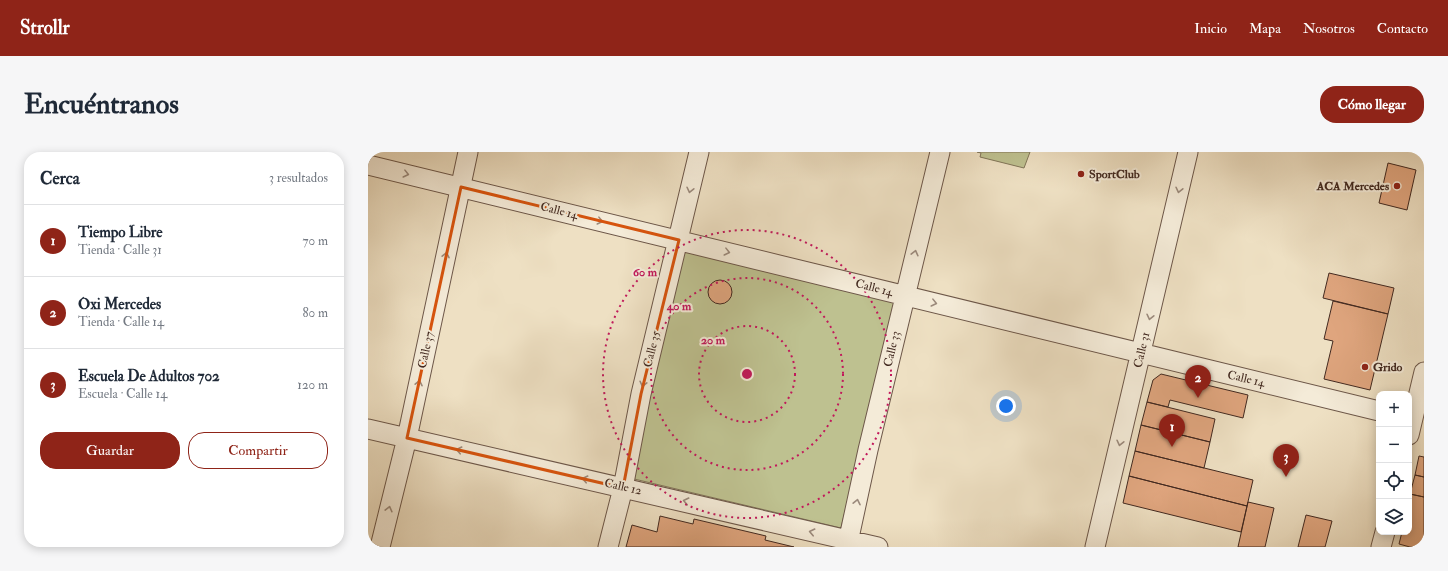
<!DOCTYPE html>
<html lang="es">
<meta charset="utf-8">
<style>
:root{--surface:#fff;--page:#f6f6f7;--text:#1f2937;--muted:#747a83;--line:#e0e1e3;--accent:#8f2418}
body{margin:0;font-family:"IM FELL Double Pica",serif;background:var(--page);color:var(--text)}
.controls{position:absolute;right:12px;bottom:12px;display:grid;overflow:hidden;border-radius:8px;box-shadow:0 2px 10px #0003}
.controls button{width:36px;height:36px;display:grid;place-items:center;padding:0;border:0;border-bottom:1px solid var(--line);background:var(--surface);color:var(--text);font:20px sans-serif}
.you{position:absolute;left:638px;top:254px;width:14px;height:14px;margin:-10px;border:3px solid #fff;border-radius:50%;background:#1a73e8;box-shadow:0 0 0 6px #1a73e833}
.badge{display:grid;place-items:center;width:26px;height:26px;border-radius:50%;background:var(--accent);color:#fff;font-size:13px;font-weight:700}
.pin{position:absolute;translate:-50% -33px;filter:drop-shadow(0 1px 2px #0008)}
.pin::after{content:'';position:absolute;top:21px;width:14px;height:12px;background:inherit;clip-path:polygon(0 0,100% 0,50% 100%)}
.list{margin:0;padding:0;list-style:none}
h2{display:flex;justify-content:space-between;align-items:center;height:52px;margin:0;padding:0 16px;font-size:17px}
h2 small{font-size:13px;font-weight:400;color:var(--muted)}
.list li{display:grid;grid-template-columns:26px 1fr auto;gap:12px;align-items:center;box-sizing:border-box;height:72px;padding:0 16px;border-top:1px solid var(--line)}
.list b{display:block;font-size:15px;white-space:nowrap}
.list p{margin:0;font-size:13px;white-space:nowrap;color:var(--muted)}
.list em{font-size:13px;font-style:normal;color:var(--muted)}
.actions{display:flex;gap:8px;padding:12px 16px}
.actions a{flex:1;padding:9px 0;border:1px solid var(--accent);border-radius:16px;text-align:center;font-size:14px;color:var(--accent)}
.actions .main{background:var(--accent);color:#fff}
.icon{flex:none;width:22px;height:22px;fill:none;stroke:currentColor;stroke-width:2;stroke-linecap:round;stroke-linejoin:round}
.map{position:relative;flex:none;width:1056px;height:395px;overflow:hidden;border-radius:16px}
header{display:flex;align-items:center;gap:24px;box-sizing:border-box;height:56px;padding:0 20px;background:var(--accent);color:#fff}
header strong{font-size:19px}
nav{display:flex;gap:22px;margin-inline-start:auto;font-size:14px}
.intro{display:flex;align-items:center;justify-content:space-between;box-sizing:border-box;height:96px;padding:0 24px}
h1{margin:0;font-size:28px}
.button{padding:10px 18px;border-radius:16px;background:var(--accent);color:#fff;font-size:14px;font-weight:700}
main{display:flex;gap:24px;padding:0 24px}
aside{flex:1;background:var(--surface);border-radius:16px;box-shadow:0 2px 10px #0003}
.map>svg:first-child{display:block}
.green{fill:#bec190;stroke:#807558}
.building{fill:#dfa57e;stroke:#422920}
.lines{fill:none;stroke-linecap:round;stroke-linejoin:round}
.minor-casing{stroke:#6d5749;stroke-width:21}
.minor{stroke:#f4ebd8;stroke-width:19}
.oneway{stroke:#9b8a7c}
.marked{fill:none;stroke:#d7540e;stroke-width:3;stroke-linejoin:round}
.ring{fill:none;stroke:#c2185b;stroke-width:2;stroke-dasharray:2 4}
.poi-dot{fill:#8f2418;stroke:#f4ebd8;stroke-width:1.5}
.labels{text-anchor:middle;dominant-baseline:central;stroke-width:4;stroke-linejoin:round;paint-order:stroke}
.poi-label{font-size:12px;font-weight:bold;fill:#422920;stroke:#f4ebd8;text-anchor:start}
.street-label{font-size:12px;fill:#422920;stroke:#f4ebd8}
.centre{fill:#c2185b;stroke:#f4ebd8;stroke-width:2}
.ring-label{font-size:12px;text-anchor:middle;font-weight:bold;fill:#c2185b;stroke:#f4ebd8;stroke-width:4;stroke-linejoin:round;paint-order:stroke}
</style>
<header>
<strong>Strollr</strong>
<nav><a>Inicio</a><a>Mapa</a><a>Nosotros</a><a>Contacto</a></nav>
</header>
<div class="intro"><h1>Encuéntranos</h1><a class="button">Cómo llegar</a></div>
<main>
<aside>
<h2>Cerca<small>3 resultados</small></h2>
<ul class="list">
<li><span class="badge">1</span><div><b>Tiempo Libre</b><p>Tienda · Calle 31</p></div><em>70 m</em></li>
<li><span class="badge">2</span><div><b>Oxi Mercedes</b><p>Tienda · Calle 14</p></div><em>80 m</em></li>
<li><span class="badge">3</span><div><b>Escuela De Adultos 702</b><p>Escuela · Calle 14</p></div><em>120 m</em></li>
</ul>
<div class="actions"><a class="main">Guardar</a><a>Compartir</a></div>
</aside>
<div class="map">
<svg width="1056" height="395" viewBox="0 0 1056 395">
<rect width="100%" height="100%" fill="#eee0c3"/>
<filter id="stains"><feTurbulence type="fractalNoise" baseFrequency=".005" numOctaves="4"/><feColorMatrix values="0 0 0 0 .2 0 0 0 0 .09 0 0 0 0 .02 0 0 0 .5 -.17"/></filter>
<radialGradient id="worn" r=".72"><stop offset=".6" stop-color="#630" stop-opacity="0"/><stop offset="1" stop-color="#630" stop-opacity=".3"/></radialGradient>
<!-- green -->
<path class="green" d="M609,0H662L656,16L612,5L613,1Z
M317,97L527,150L473,376L262,326Z"/>
<!-- building -->
<path class="building" d="M1020,11L1048,18L1039,58L1011,51Z
M961,121L1026,136L1020,162L955,146Z
M340 140a12 12 0 1 1 24 0a12 12 0 1 1-24 0Z
M965,149L1020,162L1002,238L956,227L965,189L956,187Z
M793,222L880,243L875,266L802,248L800,255L779,250L785,228Z
M779,250L847,267L842,290L773,273Z
M773,273L842,290L836,316L767,299Z
M767,299L885,328L879,354L761,324Z
M1051,304L1056,305V325L1047,323Z
M1047,323L1056,325V345L1042,342Z
M761,324L879,354L873,380L755,351Z
M1042,342L1056,345V395H1042L1031,392L1034,380H1041Z
M880,350L906,356L897,395H870Z
M938,363L964,369L957,395H930Z
M292,364L325,372L326,367L398,384L397,388L426,395H258L264,373L289,380Z"/>
<g class="lines">
<defs>
<path id="minor" d="M0,13L1011,259
M0,277L510,395
M1041,283L1056,220
M12,395L39,286L100,0
M240,395L255,336L273,242L331,0
M479,395L500,298L572,0
M727,395L820,0
M1013,395L1017,380"/>
</defs>
<!-- minor casing -->
<use href="#minor" class="minor-casing"/>
<!-- minor -->
<use href="#minor" class="minor"/>
</g>
<!-- one-way arrows -->
<defs><path id="oneway-chevron" d="M-2-3.5L2.5 0L-2 3.5" fill="none" stroke-width="1.6" stroke-linecap="round" stroke-linejoin="round"/></defs>
<g class="oneway">
<use href="#oneway-chevron" transform="translate(38 22) rotate(14)"/>
<use href="#oneway-chevron" transform="translate(322 38) rotate(103)"/>
<use href="#oneway-chevron" transform="translate(811 38) rotate(103)"/>
<use href="#oneway-chevron" transform="translate(232 69) rotate(14)"/>
<use href="#oneway-chevron" transform="translate(359 100) rotate(14)"/>
<use href="#oneway-chevron" transform="translate(547 101) rotate(-76)"/>
<use href="#oneway-chevron" transform="translate(78 103) rotate(-78)"/>
<use href="#oneway-chevron" transform="translate(566 151) rotate(14)"/>
<use href="#oneway-chevron" transform="translate(782 165) rotate(103)"/>
<use href="#oneway-chevron" transform="translate(51 231) rotate(-78)"/>
<use href="#oneway-chevron" transform="translate(275 232) rotate(104)"/>
<use href="#oneway-chevron" transform="translate(752 291) rotate(103)"/>
<use href="#oneway-chevron" transform="translate(91 298) rotate(-167)"/>
<use href="#oneway-chevron" transform="translate(217 327) rotate(-167)"/>
<use href="#oneway-chevron" transform="translate(318 349) rotate(-167)"/>
<use href="#oneway-chevron" transform="translate(489 350) rotate(-78)"/>
<use href="#oneway-chevron" transform="translate(21 357) rotate(-76)"/>
<use href="#oneway-chevron" transform="translate(444 380) rotate(-167)"/>
</g>
<!-- marked area -->
<path class="marked" d="M93,35L311,88L273,242L255,336L39,286Z"/>
<!-- distance rings -->
<g class="ring">
<circle cx="379" cy="222" r="48"/>
<circle cx="379" cy="222" r="96"/>
<circle cx="379" cy="222" r="144"/>
</g>
<!-- markers -->
<g class="poi-dot">
<circle cx="713" cy="22" r="4"/>
<circle cx="1029" cy="34" r="4"/>
<circle cx="997" cy="215" r="4"/>
</g>
<g class="labels">
<!-- poi labels -->
<g class="poi-label">
<text x="721" y="22">SportClub</text>
<text x="1021" y="34" text-anchor="end">ACA Mercedes</text>
<text x="1005" y="215">Grido</text>
</g>
<!-- street labels -->
<g class="street-label">
<text transform="translate(191 59) rotate(14)">Calle 14</text>
<text transform="translate(506 136) rotate(14)">Calle 14</text>
<text transform="translate(284 197) rotate(-76)">Calle 35</text>
<text transform="translate(524 197) rotate(-77)">Calle 33</text>
<text transform="translate(58 198) rotate(-78)">Calle 37</text>
<text transform="translate(774 198) rotate(-77)">Calle 31</text>
<text transform="translate(878 227) rotate(13)">Calle 14</text>
<text transform="translate(255 335) rotate(13)">Calle 12</text>
</g>
</g>
<circle cx="379" cy="222" r="6" class="centre"/>
<g class="ring-label">
<text x="277" y="124">60 m</text>
<text x="311" y="158">40 m</text>
<text x="345" y="192">20 m</text>
</g>
<rect width="100%" height="100%" filter="url(#stains)"/>
<rect width="100%" height="100%" fill="url(#worn)"/>
</svg>
<div class="controls">
<button>+</button>
<button>−</button>
<button><svg class="icon" aria-label="locate" viewBox="0 0 24 24"><circle cx="12" cy="12" r="6"/><path d="M12 2v4M12 18v4M2 12h4M18 12h4"/></svg></button>
<button><svg class="icon" aria-label="layers" viewBox="0 0 24 24"><path d="M12 4l9 5-9 5-9-5zM3 14l9 5 9-5"/></svg></button>
</div>
<div class="you"></div>
<div class="pin badge" style="left:804px;top:295px">1</div>
<div class="pin badge" style="left:830px;top:246px">2</div>
<div class="pin badge" style="left:918px;top:325px">3</div>
</div>
</main>
